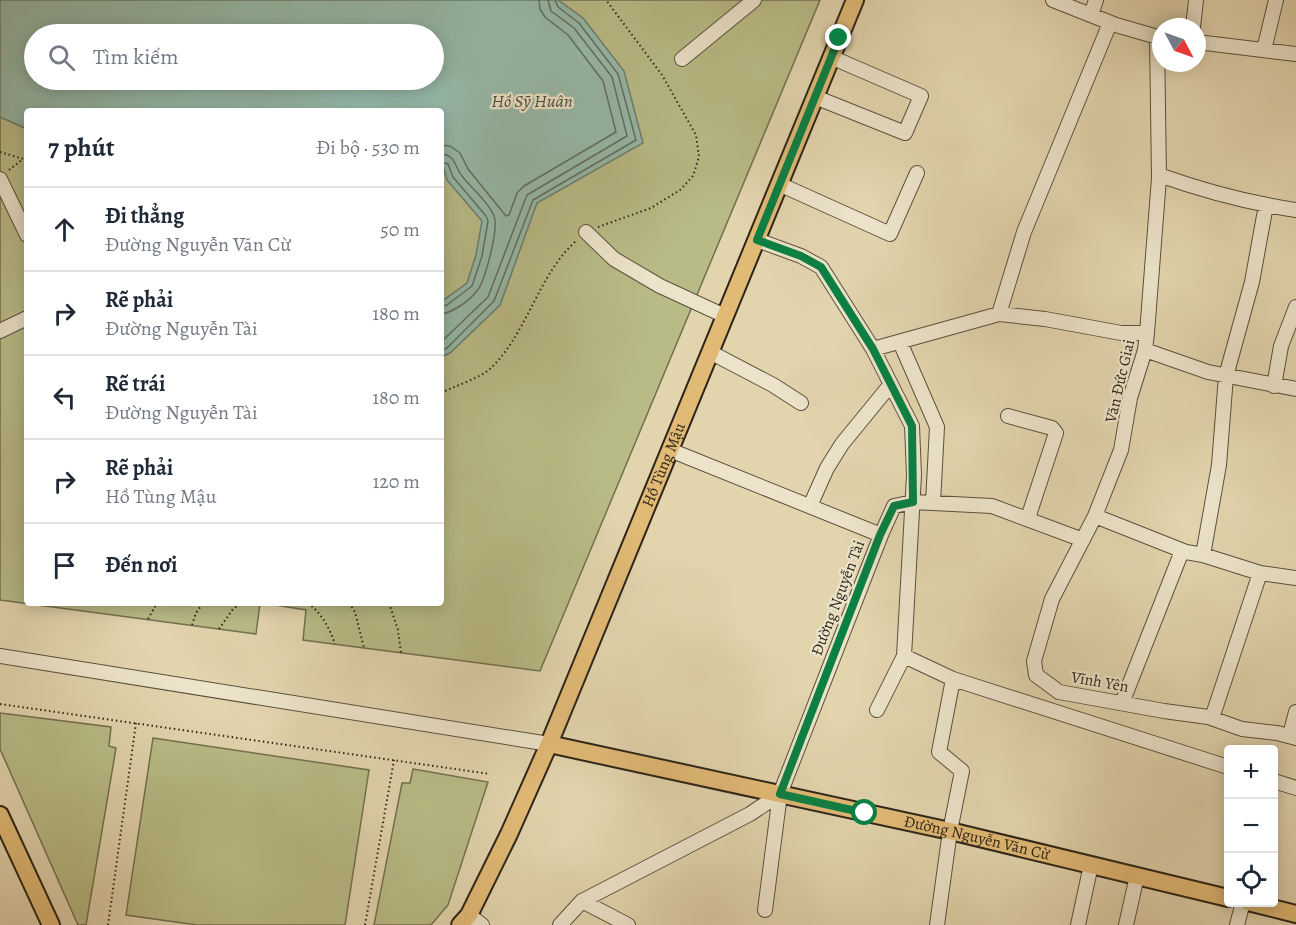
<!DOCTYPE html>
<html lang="vi">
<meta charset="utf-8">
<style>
:root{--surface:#fff;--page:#f6f6f7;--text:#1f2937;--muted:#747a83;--line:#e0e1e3}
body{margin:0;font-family:Alegreya,serif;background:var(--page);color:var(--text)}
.controls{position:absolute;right:18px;bottom:18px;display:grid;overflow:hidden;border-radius:6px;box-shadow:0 3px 15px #0003}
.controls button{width:54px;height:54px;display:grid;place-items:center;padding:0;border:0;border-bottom:2px solid var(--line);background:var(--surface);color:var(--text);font:30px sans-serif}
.compass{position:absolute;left:1152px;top:18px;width:54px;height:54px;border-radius:50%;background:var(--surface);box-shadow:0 3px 15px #0003;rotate:131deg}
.stop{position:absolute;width:18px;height:18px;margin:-14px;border:4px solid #0b8043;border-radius:50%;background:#fff}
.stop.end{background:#0b8043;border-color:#fff;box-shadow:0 2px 6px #0008}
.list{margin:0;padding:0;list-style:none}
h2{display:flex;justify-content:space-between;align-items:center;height:78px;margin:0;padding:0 24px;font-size:26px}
h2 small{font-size:20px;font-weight:400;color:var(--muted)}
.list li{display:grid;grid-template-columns:39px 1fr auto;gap:18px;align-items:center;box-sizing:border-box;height:84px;padding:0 24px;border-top:2px solid var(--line)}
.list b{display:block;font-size:22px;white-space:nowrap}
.list p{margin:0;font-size:20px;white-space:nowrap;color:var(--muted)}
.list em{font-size:20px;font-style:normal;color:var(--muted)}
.icon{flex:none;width:33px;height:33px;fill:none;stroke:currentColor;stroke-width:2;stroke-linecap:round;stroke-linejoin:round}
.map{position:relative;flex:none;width:1296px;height:925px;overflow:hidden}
.search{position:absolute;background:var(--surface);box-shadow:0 3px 15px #0003;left:24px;top:24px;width:420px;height:66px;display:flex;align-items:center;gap:15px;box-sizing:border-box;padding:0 21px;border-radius:33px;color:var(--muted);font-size:22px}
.panel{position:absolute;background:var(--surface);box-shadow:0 3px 15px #0003;left:24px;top:108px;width:420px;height:498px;border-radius:6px}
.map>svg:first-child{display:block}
.green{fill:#b8bb86;stroke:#727050;stroke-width:1.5;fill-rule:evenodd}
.water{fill:#95b8a7;stroke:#6b7d6e;stroke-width:1.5;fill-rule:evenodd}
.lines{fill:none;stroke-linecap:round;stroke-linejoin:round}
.shore{stroke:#616e60;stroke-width:1.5}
.minor-casing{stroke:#5a513e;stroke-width:16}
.major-casing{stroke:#2d2519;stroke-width:20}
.path{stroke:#2d2519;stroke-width:2;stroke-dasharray:1.5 3;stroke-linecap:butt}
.minor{stroke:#ece3ca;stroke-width:14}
.major{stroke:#e1ba76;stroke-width:16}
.route{stroke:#0b8043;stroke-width:8}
.labels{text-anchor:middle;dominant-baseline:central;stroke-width:4.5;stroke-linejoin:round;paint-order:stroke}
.street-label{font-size:16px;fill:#2d2519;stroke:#ece3ca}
.water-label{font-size:18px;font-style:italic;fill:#474a3c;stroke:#ece3ca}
</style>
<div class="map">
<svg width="1296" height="925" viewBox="0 0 1296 925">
<rect width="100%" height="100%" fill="#e2d4ad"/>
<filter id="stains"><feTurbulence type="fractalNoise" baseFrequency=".00333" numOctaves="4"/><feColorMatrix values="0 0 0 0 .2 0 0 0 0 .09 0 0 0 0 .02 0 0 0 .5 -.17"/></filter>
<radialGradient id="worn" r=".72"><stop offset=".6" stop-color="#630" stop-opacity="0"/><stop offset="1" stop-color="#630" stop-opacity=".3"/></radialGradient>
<!-- green -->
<path class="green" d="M0,0H820L540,671L303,640L306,610L263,603H441V111H27V603H260L256,634L0,600ZM34,34H434V80H34Z
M0,713L111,727L109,746L116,748L86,925H78L0,749Z
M153,738L369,770L345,925H197L126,915Z
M413,769L488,782L448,905L431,925H374L402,783H410Z"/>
<!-- water -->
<path class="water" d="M0,0H558L583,18L624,71L643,143L537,203L500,305L450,353L441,357V302L467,283L476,255L482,221L447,180L441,159V111H27V129L0,117ZM34,34H434V80H34Z"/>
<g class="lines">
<!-- shore -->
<path class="shore" d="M441,145L450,146L460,153L468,169L506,216L509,215L517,193L524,186L616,132L603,81L568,35L545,17L540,9L539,0
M441,154C456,155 454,166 462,176C470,187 489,202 494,216C499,228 485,283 476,292C469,301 452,313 441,314
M441,162L448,164L453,177L486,216L488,221L482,256L472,286L447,305L441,306
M441,342L488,297L527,195L627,136L612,77L574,28L551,11L548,0
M441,351L447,348L494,301L533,200L636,140L618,74L579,23L558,7L555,0"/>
<defs>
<path id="minor" d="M1053,0L1116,25L1161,38
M1091,15L1096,0
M1193,27L1196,0
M1157,37L1159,178L1147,333L1145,350L1130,398L1121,450L1095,516L1186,552L1203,555L1260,573L1296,578
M1197,42L1296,54
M1264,50L1276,0
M682,59L754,0
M815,97L905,133L921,96L831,57
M1159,175C1204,191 1249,203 1296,210
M0,179L27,235
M779,184L890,234L917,173
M586,232L614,259L660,286L725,316
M757,240L801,256L821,267L873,349L912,426L914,475L904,656L953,679L1228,767
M999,314L1024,232L1110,23
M0,331L27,318
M900,342L937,427L933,503
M873,349L999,314L1045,319L1121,333H1147
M1145,350L1208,372L1296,389
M710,352L773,385L801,403
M1274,386L1281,346L1296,307
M1008,416L1052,428L1056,433L1028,518
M670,450L881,535
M810,506L827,468L842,444L891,384
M1095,516L1052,599L1034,661L1036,675L1059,692L1164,711L1208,717L1242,729L1277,733L1296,738
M1203,555L1219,465L1226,376L1252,282L1266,205
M0,656L549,744
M1122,703L1182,551
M877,710L904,656
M1212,718L1260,573
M1290,735L1296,712
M1274,781L1296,788
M582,901L628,925
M765,910L780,794L881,535L894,506L913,502L992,506L1083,540
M469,915L482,925
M560,925L582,901L750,814L780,794
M937,925L950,831L962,771L939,752L953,679
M1078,925L1091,865
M1126,925L1137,876
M1237,925L1243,902"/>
<g id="major">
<path id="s1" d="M549,744L950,831L1228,898"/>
<path d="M0,815L51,925"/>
<path d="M1248,902L1296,914"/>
<path id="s2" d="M460,925L469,915L509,834L549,744L855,0"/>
</g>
</defs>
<!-- minor casing -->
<use href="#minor" class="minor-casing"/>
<!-- major casing -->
<use href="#major" class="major-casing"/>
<!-- path -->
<path class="path" d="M0,152L27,160
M9,170L23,159
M598,227L651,208L680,190L693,176L699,157L696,135L662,75L606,0
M441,393C455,386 480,378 491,368C528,332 538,275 576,241
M308,603C322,614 329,627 335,644
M349,603L355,612L364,648
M389,603L398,630L401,653
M148,619L157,603
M192,625L196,613L203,603
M219,629L233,609L241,603
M0,704L490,774
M108,925L136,723
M365,925L394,760"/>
<!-- minor -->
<use href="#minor" class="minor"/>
<!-- major -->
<use href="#major" class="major"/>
</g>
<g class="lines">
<!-- route -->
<path class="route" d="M839,38L757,240L801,256L821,267L873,349L912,426L913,502L894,506L880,535L780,794L865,813"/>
</g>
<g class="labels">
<!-- street labels -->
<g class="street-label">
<text transform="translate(1120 381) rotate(-77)">Văn Đức Giai</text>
<text stroke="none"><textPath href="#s2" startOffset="504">Hồ Tùng Mậu</textPath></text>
<text transform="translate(838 598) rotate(-69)">Đường Nguyễn Tài</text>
<text transform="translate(1100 682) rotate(10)">Vĩnh Yên</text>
<text stroke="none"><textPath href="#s1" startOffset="438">Đường Nguyễn Văn Cừ</textPath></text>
</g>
<!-- water labels -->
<g class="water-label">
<text x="532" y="101">Hồ Sỹ Huân</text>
</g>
</g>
<rect width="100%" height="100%" filter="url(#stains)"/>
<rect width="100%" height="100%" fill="url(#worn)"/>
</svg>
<div class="controls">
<button>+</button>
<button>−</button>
<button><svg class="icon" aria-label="locate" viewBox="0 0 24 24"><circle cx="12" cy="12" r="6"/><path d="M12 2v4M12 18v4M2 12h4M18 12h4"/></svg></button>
</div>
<svg class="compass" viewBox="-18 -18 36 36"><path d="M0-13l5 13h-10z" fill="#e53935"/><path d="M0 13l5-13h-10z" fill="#747a83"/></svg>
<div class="stop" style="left:865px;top:813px"></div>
<div class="stop end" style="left:839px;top:38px"></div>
<div class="search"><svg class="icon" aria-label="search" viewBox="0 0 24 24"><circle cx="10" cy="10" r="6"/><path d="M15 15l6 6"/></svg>Tìm kiếm</div>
<section class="panel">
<h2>7 phút<small>Đi bộ · 530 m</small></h2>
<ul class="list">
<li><svg class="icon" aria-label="ahead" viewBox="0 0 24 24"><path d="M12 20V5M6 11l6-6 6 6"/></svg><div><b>Đi thẳng</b><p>Đường Nguyễn Văn Cừ</p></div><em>50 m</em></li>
<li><svg class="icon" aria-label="right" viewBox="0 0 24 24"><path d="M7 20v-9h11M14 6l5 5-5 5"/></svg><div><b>Rẽ phải</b><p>Đường Nguyễn Tài</p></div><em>180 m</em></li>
<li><svg class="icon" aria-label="left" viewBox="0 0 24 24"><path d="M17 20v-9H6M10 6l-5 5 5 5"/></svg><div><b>Rẽ trái</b><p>Đường Nguyễn Tài</p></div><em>180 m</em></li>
<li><svg class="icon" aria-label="right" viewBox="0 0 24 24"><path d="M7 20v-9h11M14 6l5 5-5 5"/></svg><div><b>Rẽ phải</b><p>Hồ Tùng Mậu</p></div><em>120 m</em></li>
<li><svg class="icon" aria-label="arrive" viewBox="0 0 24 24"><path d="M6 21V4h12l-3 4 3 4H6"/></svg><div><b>Đến nơi</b></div></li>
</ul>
</section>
</div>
